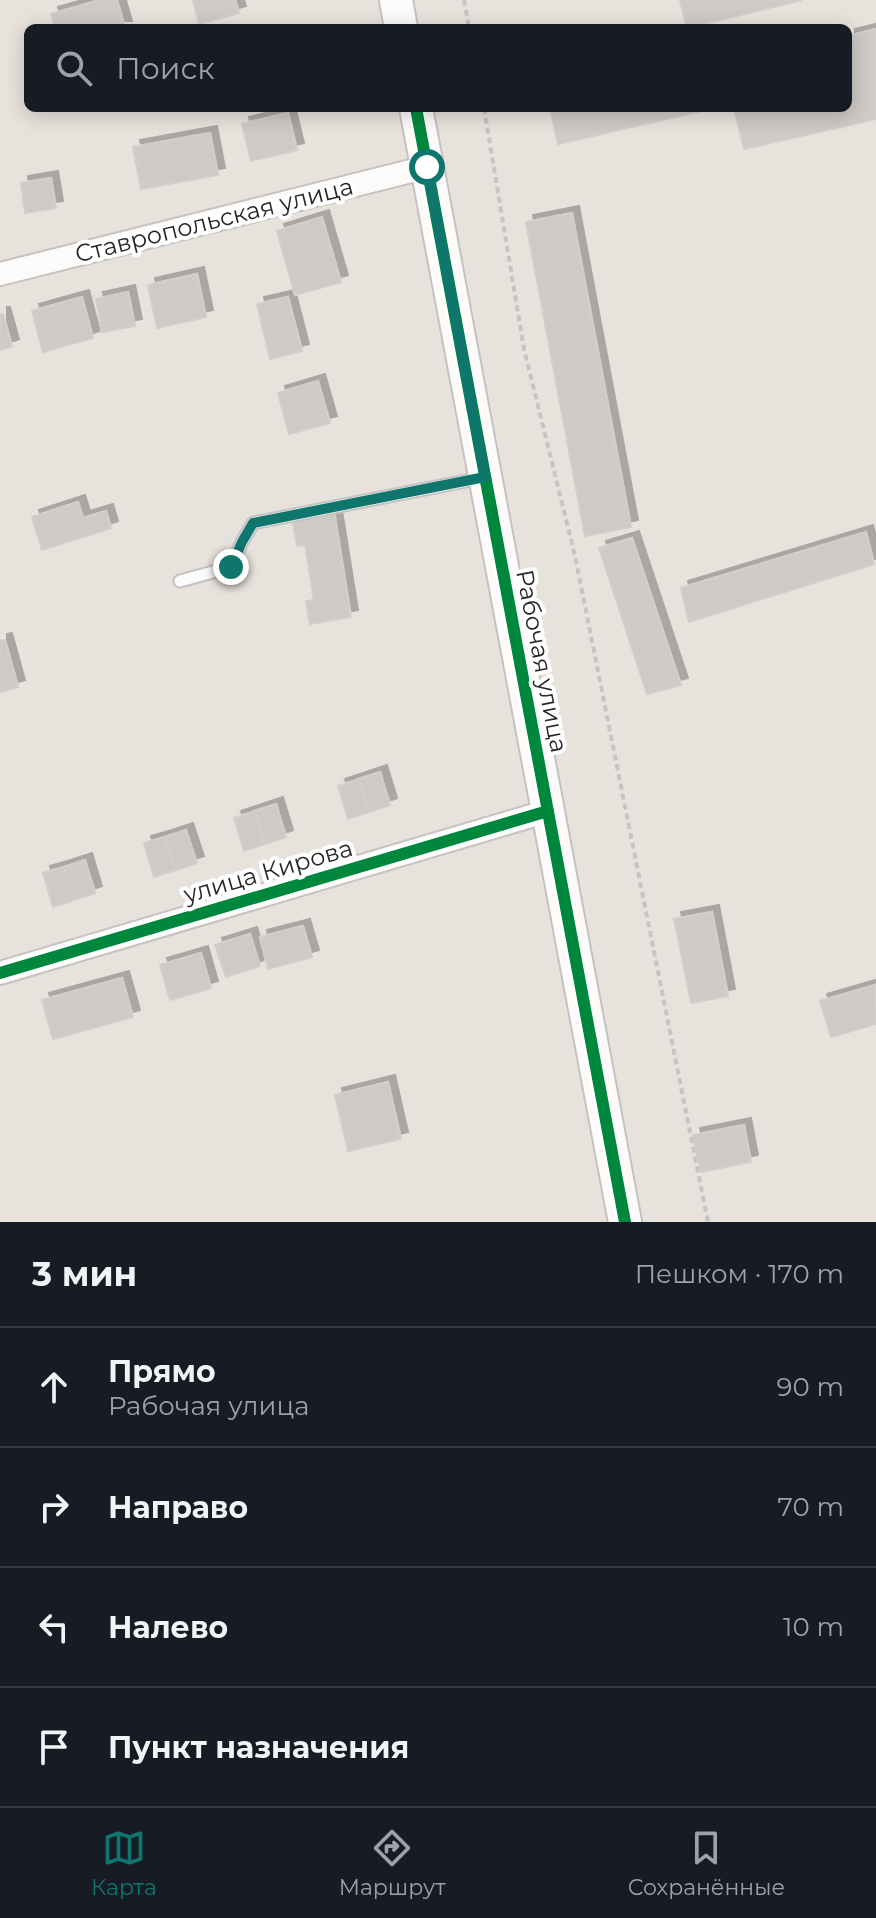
<!DOCTYPE html>
<html lang="ru">
<meta charset="utf-8">
<style>
:root{--surface:#171b24;--page:#20242c;--text:#f1f3f6;--muted:#9ea1a6;--line:#363941;--accent:#0f766e}
body{margin:0;font-family:Montserrat,sans-serif;background:var(--page);color:var(--text)}
.stop{position:absolute;width:24px;height:24px;margin:-18px;border:6px solid #0f766e;border-radius:50%;background:#fff}
.stop.end{background:#0f766e;border-color:#fff;box-shadow:0 2px 8px #0008}
.list{margin:0;padding:0;list-style:none}
h2{display:flex;justify-content:space-between;align-items:center;height:104px;margin:0;padding:0 32px;font-size:34px}
h2 small{font-size:26px;font-weight:400;color:var(--muted)}
.list li{display:grid;grid-template-columns:52px 1fr auto;gap:24px;align-items:center;box-sizing:border-box;height:120px;padding:0 32px;border-top:2px solid var(--line)}
.list b{display:block;font-size:30px;white-space:nowrap}
.list p{margin:0;font-size:26px;white-space:nowrap;color:var(--muted)}
.list em{font-size:26px;font-style:normal;color:var(--muted)}
.icon{flex:none;width:44px;height:44px;fill:none;stroke:currentColor;stroke-width:2;stroke-linecap:round;stroke-linejoin:round}
.map{position:relative;flex:none;width:876px;height:1222px;overflow:hidden}
.search{position:absolute;background:var(--surface);box-shadow:0 4px 20px #0003;left:24px;right:24px;top:24px;height:88px;display:flex;align-items:center;gap:20px;box-sizing:border-box;padding:0 28px;border-radius:12px;color:var(--muted);font-size:30px}
.sheet{height:584px;background:var(--surface)}
nav{display:flex;justify-content:space-around;align-items:center;box-sizing:border-box;height:112px;border-top:2px solid var(--line);background:var(--surface);font-size:22px;color:var(--muted)}
nav a{display:grid;justify-items:center;gap:4px}
nav .on{color:var(--accent)}
.map>svg:first-child{display:block}
.building{fill:#cecac6;stroke:#d2cec9;stroke-width:2;filter:url(#shadow)}
.lines{fill:none;stroke-linecap:round;stroke-linejoin:round}
.lane-casing{stroke:#c4c2c3;stroke-width:15}
.street-casing{stroke:#c4c2c3;stroke-width:26}
.secondary-casing{stroke:#c4c2c3;stroke-width:36}
.path{stroke:#c6c5c4;stroke-width:4;stroke-dasharray:6 4;stroke-linecap:butt}
.lane{stroke:#fcfbfa;stroke-width:11}
.street{stroke:#fcfbfa;stroke-width:22}
.secondary{stroke:#fcfbfa;stroke-width:32}
.cycleway-casing{stroke:#fff;stroke-width:17}
.cycleway{stroke:#00873e;stroke-width:12}
.route{stroke:#0f766e;stroke-width:10}
.labels{text-anchor:middle;dominant-baseline:central;stroke-width:8;stroke-linejoin:round;paint-order:stroke}
.street-label{font-size:24px;fill:#282828;stroke:#fff}
</style>
<div class="map">
<svg width="876" height="1222" viewBox="0 0 876 1222">
<defs>
<filter id="shadow"><feDropShadow dx="7" dy="-7" stdDeviation="0" flood-color="#0004"/></filter>
</defs>
<rect width="100%" height="100%" fill="#e8e2dc"/>
<!-- building -->
<path class="building" d="M100,0H117L125,28H55L51,14Z
M193,0H235L239,13L199,24Z
M680,0H802L687,28Z
M876,29V119L744,149L734,108H848V36Z
M550,108H714L558,144Z
M288,113L297,150L251,161L242,124Z
M210,133L218,175L141,189L133,147Z
M51,178L56,208L25,213L21,183Z
M572,213L631,527L585,536L526,222Z
M322,217L341,282L295,295L277,231Z
M197,274L206,317L157,328L148,285Z
M128,292L135,326L102,332L96,299Z
M82,297L93,338L43,352L32,311Z
M288,297L302,351L270,359L257,304Z
M0,314H3L12,346L0,350Z
M318,381L330,423L289,434L278,393Z
M78,502L83,518L106,511L111,528L42,550L32,517Z
M334,511L351,617L310,624L306,601L314,600L305,545L297,546L292,518Z
M866,532L874,564L689,622L681,588Z
M632,538L681,685L647,694L599,548Z
M5,640L18,687L0,692V641Z
M380,772L390,805L369,812L359,779Z
M359,779L369,812L348,819L338,786Z
M276,804L286,837L265,844L255,811Z
M255,811L265,844L244,851L234,818Z
M186,830L197,863L176,870L165,837Z
M165,837L176,870L154,877L144,843Z
M85,860L95,893L74,900L64,867Z
M64,867L74,900L53,907L43,873Z
M712,912L728,996L691,1003L674,919Z
M303,926L312,957L268,969L260,937Z
M250,934L260,966L226,977L215,945Z
M201,953L211,988L170,1000L160,965Z
M122,978L133,1017L53,1039L42,1000Z
M875,985L876,1024L831,1037L820,1001Z
M388,1082L401,1139L348,1151L335,1095Z
M744,1125L751,1162L701,1172L693,1135Z"/>
<g class="lines">
<defs>
<path id="lane" d="M180,581L231,567L242,542L253,523L481,478"/>
<path id="street" d="M0,274L427,167
M0,973L548,811"/>
<path id="secondary" d="M396,0L401,28
M416,108L625,1222"/>
</defs>
<!-- lane casing -->
<use href="#lane" class="lane-casing"/>
<!-- street casing -->
<use href="#street" class="street-casing"/>
<!-- secondary casing -->
<use href="#secondary" class="secondary-casing"/>
<!-- path -->
<path class="path" d="M464,0L469,28
M484,108L524,349L575,556L708,1222"/>
<!-- lane -->
<use href="#lane" class="lane"/>
<!-- street -->
<use href="#street" class="street"/>
<!-- secondary -->
<use href="#secondary" class="secondary"/>
<defs>
<path id="cycleway" d="M416,108L625,1222
M0,973L548,811"/>
</defs>
<!-- cycleway casing -->
<use href="#cycleway" class="cycleway-casing"/>
<!-- cycleway -->
<use href="#cycleway" class="cycleway"/>
</g>
<g class="lines">
<!-- route -->
<path class="route" d="M231,567L242,542L253,523L485,477L427,167"/>
</g>
<g class="labels">
<!-- street labels -->
<g class="street-label">
<text transform="translate(214 220) rotate(-14)">Ставропольская улица</text>
<text transform="translate(542 661) rotate(79)">Рабочая улица</text>
<text transform="translate(268 871) rotate(-16)">улица Кирова</text>
</g>
</g>
</svg>
<div class="stop" style="left:427px;top:167px"></div>
<div class="stop end" style="left:231px;top:567px"></div>
<div class="search"><svg class="icon" aria-label="search" viewBox="0 0 24 24"><circle cx="10" cy="10" r="6"/><path d="M15 15l6 6"/></svg>Поиск</div>
</div>
<section class="sheet">
<h2>3 мин<small>Пешком · 170 m</small></h2>
<ul class="list">
<li><svg class="icon" aria-label="ahead" viewBox="0 0 24 24"><path d="M12 20V5M6 11l6-6 6 6"/></svg><div><b>Прямо</b><p>Рабочая улица</p></div><em>90 m</em></li>
<li><svg class="icon" aria-label="right" viewBox="0 0 24 24"><path d="M7 20v-9h11M14 6l5 5-5 5"/></svg><div><b>Направо</b></div><em>70 m</em></li>
<li><svg class="icon" aria-label="left" viewBox="0 0 24 24"><path d="M17 20v-9H6M10 6l-5 5 5 5"/></svg><div><b>Налево</b></div><em>10 m</em></li>
<li><svg class="icon" aria-label="arrive" viewBox="0 0 24 24"><path d="M6 21V4h12l-3 4 3 4H6"/></svg><div><b>Пункт назначения</b></div></li>
</ul>
</section>
<nav>
<a class="on"><svg class="icon" aria-label="map" viewBox="0 0 24 24"><path d="M3 6l6-2 6 2 6-2v14l-6 2-6-2-6 2zM9 4v14M15 6v14"/></svg>Карта</a>
<a><svg class="icon" aria-label="directions" viewBox="0 0 24 24"><path d="M12 3l9 9-9 9-9-9zM9 14v-3h6M13 9l2 2-2 2"/></svg>Маршрут</a>
<a><svg class="icon" aria-label="saved" viewBox="0 0 24 24"><path d="M7 4h10v16l-5-4-5 4z"/></svg>Сохранённые</a>
</nav>
